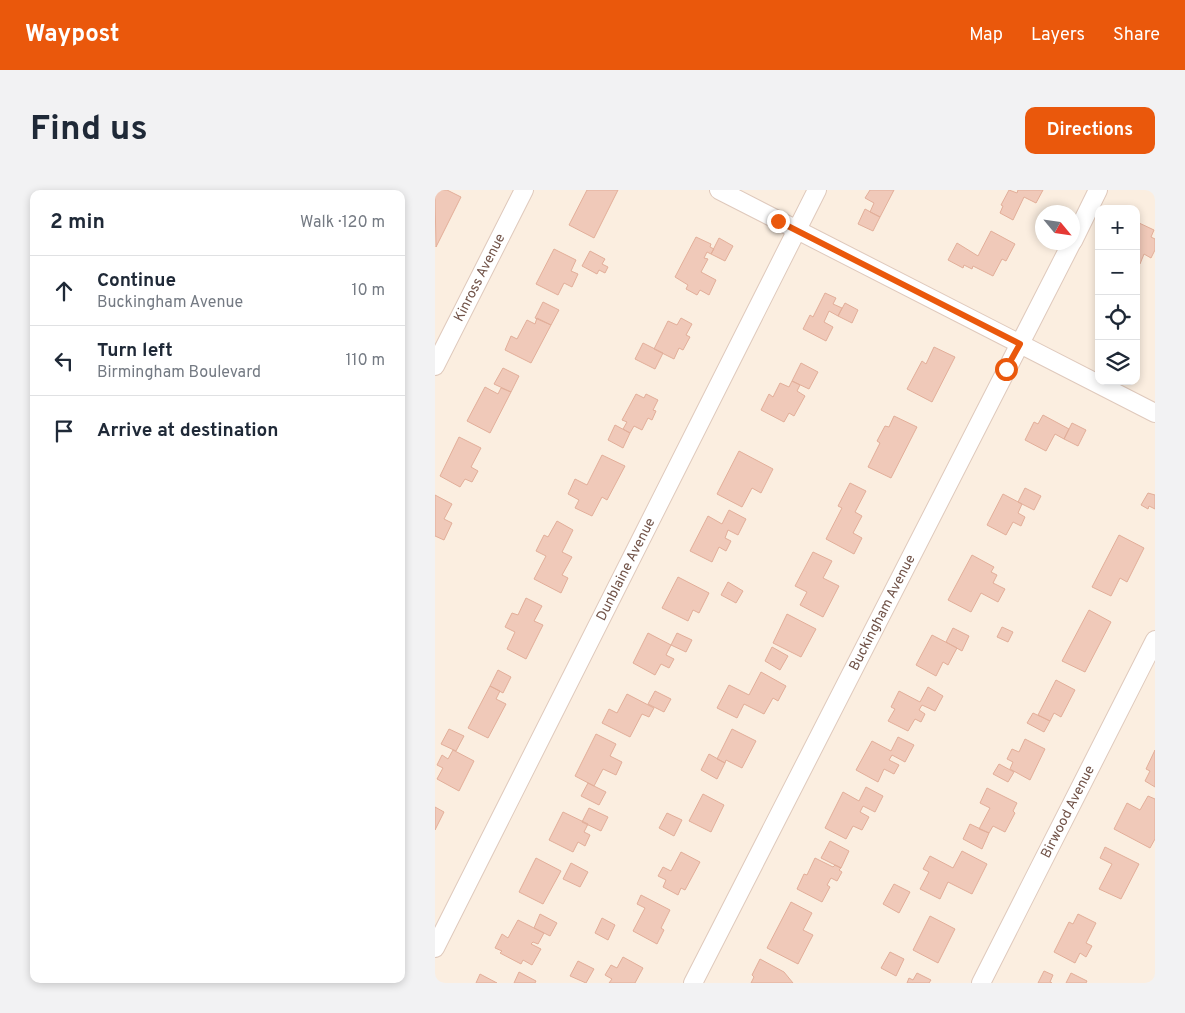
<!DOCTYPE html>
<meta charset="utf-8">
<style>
:root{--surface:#fff;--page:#f2f2f3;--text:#1f2937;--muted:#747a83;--line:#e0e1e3;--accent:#ea580c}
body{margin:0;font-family:Overpass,sans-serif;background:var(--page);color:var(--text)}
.controls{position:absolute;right:15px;top:15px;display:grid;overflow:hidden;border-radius:10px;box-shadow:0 2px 8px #0003}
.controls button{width:45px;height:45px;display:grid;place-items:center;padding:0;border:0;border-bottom:1px solid var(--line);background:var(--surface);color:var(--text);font:25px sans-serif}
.compass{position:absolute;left:600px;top:15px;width:45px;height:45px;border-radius:50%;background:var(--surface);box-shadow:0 2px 8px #0003;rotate:119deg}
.stop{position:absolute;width:15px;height:15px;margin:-11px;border:4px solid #ea580c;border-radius:50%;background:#fff}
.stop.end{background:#ea580c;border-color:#fff;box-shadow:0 1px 5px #0008}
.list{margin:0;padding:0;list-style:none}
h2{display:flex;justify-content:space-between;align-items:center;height:65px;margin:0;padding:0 20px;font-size:21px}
h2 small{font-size:16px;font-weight:400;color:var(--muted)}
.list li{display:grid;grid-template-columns:32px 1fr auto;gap:15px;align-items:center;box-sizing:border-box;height:70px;padding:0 20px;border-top:1px solid var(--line)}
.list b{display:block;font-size:19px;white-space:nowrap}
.list p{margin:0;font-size:16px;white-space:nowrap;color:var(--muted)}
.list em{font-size:16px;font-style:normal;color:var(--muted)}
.icon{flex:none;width:28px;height:28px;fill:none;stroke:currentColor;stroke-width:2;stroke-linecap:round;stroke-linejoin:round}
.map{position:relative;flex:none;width:720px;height:793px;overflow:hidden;border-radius:10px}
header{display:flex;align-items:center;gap:30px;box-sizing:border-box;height:70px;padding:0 25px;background:var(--accent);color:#fff}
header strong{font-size:24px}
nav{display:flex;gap:28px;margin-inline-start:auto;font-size:18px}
.intro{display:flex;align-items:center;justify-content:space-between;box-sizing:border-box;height:120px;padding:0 30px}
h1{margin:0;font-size:35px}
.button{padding:12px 22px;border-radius:10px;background:var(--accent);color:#fff;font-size:18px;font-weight:700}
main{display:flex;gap:30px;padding:0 30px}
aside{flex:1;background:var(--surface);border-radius:10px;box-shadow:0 2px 8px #0003}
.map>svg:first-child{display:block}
.building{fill:#f0c9b9;stroke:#e2ae99}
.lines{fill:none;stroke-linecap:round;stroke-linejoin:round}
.street-casing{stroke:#dfc9bc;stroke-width:20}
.street{stroke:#fff;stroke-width:18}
.route{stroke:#ea580c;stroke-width:6}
.labels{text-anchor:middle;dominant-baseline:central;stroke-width:4;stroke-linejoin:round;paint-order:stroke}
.street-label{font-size:14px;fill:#715348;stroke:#fff2e6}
</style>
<header>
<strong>Waypost</strong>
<nav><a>Map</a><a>Layers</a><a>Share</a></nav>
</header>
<div class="intro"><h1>Find us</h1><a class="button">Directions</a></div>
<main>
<aside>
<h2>2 min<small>Walk · 120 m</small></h2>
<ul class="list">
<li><svg class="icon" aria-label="ahead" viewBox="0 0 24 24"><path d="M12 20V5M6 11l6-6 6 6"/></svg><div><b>Continue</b><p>Buckingham Avenue</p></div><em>10 m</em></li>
<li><svg class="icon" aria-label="left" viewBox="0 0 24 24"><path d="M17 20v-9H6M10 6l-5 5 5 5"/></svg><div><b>Turn left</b><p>Birmingham Boulevard</p></div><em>110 m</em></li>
<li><svg class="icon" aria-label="arrive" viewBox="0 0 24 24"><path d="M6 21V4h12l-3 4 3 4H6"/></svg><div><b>Arrive at destination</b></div></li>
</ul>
</aside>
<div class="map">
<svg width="720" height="793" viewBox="0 0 720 793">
<rect width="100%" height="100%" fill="#fbeee0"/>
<!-- building -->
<path class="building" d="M3,0H12L26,7L1,57L0,6Z
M152,0H183L159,48L134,35Z
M435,0H459L445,27L435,22L439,13L430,8Z
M574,0L582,3L583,0H608L601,13L589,7L578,30L565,23L568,16L566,15Z
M430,19L445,27L438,41L423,34Z
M702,32L719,40L716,47L720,49V60L716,68L709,64L705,74L701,72Z
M556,41L580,54L571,71L567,69L558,86L538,76L537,79L529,75L528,78L513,70L522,53L543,66Z
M261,47L276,54L275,57L279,59L276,64L272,62L269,68L273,69L266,82L281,90L274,105L265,100L262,105L251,99L253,95L240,87Z
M284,48L298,56L290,71L276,64Z
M119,59L141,70L136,81L143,84L137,97L129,93L123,105L101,94Z
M155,61L170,69L167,74L173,77L170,83L164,80L162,84L147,76Z
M390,103L401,108L398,114L407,118L403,126L394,121L389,132L398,137L391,151L368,139L375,125L378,127Z
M108,112L124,120L116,135L100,128Z
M410,113L423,120L417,133L403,126Z
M102,128L116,135L96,173L70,160L76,146L82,149L92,130L100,134Z
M246,128L257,134L251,145L255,147L248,160L244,158L239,169L219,159L233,131L242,135Z
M208,153L228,163L220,179L200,169Z
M499,157L520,167L497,212L472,199L487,171L491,174Z
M366,173L383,182L374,199L357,191Z
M68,178L84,186L76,202L59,194Z
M357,191L365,195L362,201L370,206L359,226L354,223L349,232L326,220L334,204L338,207L345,193L354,197Z
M50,197L63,204L66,198L76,202L55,243L32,231Z
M201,204L209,208L211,204L223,210L218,220L221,221L217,230L213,228L207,240L199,236L195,243L188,239L192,232L187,230Z
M608,225L634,239L629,249L620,244L611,261L590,250L599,232L603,234Z
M459,226L482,237L456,288L433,277L445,253L442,251L450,236L454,237Z
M637,233L651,240L643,256L629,249Z
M180,235L195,243L188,258L173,250Z
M24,247L46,258L36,277L43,281L37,292L30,289L25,297L5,286Z
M304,261L338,279L326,303L317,298L307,317L282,304Z
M167,265L190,276L172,310L167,307L157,326L140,318L144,310L133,304L140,289L152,295Z
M415,293L431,301L420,322L427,326L418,343L427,348L419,364L391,349L407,318L403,316Z
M590,298L606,306L599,320L583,312Z
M713,303L720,305V319L714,316L713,319L706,315Z
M568,304L587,314L583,323L590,327L586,336L578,332L571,345L552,335Z
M0,305L17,314L9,329L17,333L9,350L0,346Z
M294,320L311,329L303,345L293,340L290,348L296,351L291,361L284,357L277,372L255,361L273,326L287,334Z
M122,331L138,340L127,362L137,367L127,385L133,388L126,403L99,389L111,366L101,361L109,345L113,347Z
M684,345L709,358L692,392L685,388L676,406L657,397Z
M378,362L397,371L388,388L404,396L388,427L365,415L372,402L360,396Z
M537,365L559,377L556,382L562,385L558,393L570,399L563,412L546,403L536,422L513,410Z
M243,387L274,403L264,423L258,420L253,431L227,418Z
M293,392L308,401L301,413L286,405Z
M91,408L107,416L99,431L108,435L91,469L72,459L80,442L70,437L77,423L83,425Z
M654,420L676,432L650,482L627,471Z
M352,424L381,439L366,467L338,453Z
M567,437L578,442L573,452L562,447Z
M518,438L534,446L527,461L511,452Z
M213,443L236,455L231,465L239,469L234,478L226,474L220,485L198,473Z
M242,443L257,450L251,462L236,455Z
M497,445L522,458L513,475L508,472L501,486L481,475Z
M337,457L353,466L345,480L330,471Z
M63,480L76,487L68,503L55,496Z
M326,482L351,496L343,511L338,508L329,524L309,514L302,528L282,518L294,495L314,505Z
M621,490L640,500L626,527L619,523L615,531L603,525Z
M55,496L65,501L61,509L71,514L53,548L33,538Z
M493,497L508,506L500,521L487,515L484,520L490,524L486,532L480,529L473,541L453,531L460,519L456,517L464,501L485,512Z
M220,501L236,509L229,522L213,514Z
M192,504L219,518L214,527L207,524L195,547L167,533L174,519L182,523Z
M598,523L615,531L609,542L592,533Z
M14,539L29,546L21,561L6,554Z
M297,539L321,551L307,578L291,570L290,573L282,569Z
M161,544L181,554L175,566L187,572L181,585L168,579L159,596L140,586Z
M463,547L479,555L470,572L457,565L454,570L464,575L459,584L449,579L443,592L421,580L437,551L456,561Z
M590,549L610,559L595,590L575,579L578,572L572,569L577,559L584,562Z
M18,560L39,571L24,601L2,589L8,578L2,575L7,565L13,569Z
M720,560V597L710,591L715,581L711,579Z
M274,564L290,573L282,589L266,580Z
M564,574L579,582L573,592L558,584Z
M153,593L171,602L164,615L146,606Z
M431,597L448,606L440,622L428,616L425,622L434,627L427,640L418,636L411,649L390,638L408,602L424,611Z
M552,598L582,613L578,621L580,623L570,642L558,636L554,643L544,639L555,618L545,613Z
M268,604L289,615L276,642L254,631Z
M713,606L720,609V649L715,658L679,639L692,613L705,620Z
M0,617L9,622L0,640Z
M154,618L173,627L166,641L147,632Z
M128,622L153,634L149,642L155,645L150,656L143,652L138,662L114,650Z
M232,623L247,630L239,646L224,638Z
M535,634L554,643L547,659L528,649Z
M395,651L414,661L406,678L386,668Z
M670,657L704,674L686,709L664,699L677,674L665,668Z
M527,661L552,674L537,704L513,692L505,709L485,699L494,682L488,679L495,666L518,678Z
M246,662L265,672L250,700L246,698L243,705L228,697L231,690L223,686L228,677L236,681Z
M101,668L126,681L108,714L84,702Z
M380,668L398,677L400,675L406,678L404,680L407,682L402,691L396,688L392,695L395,697L387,712L362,699L369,684L372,685Z
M136,673L153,682L145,697L128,689Z
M459,694L475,702L464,723L448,714Z
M206,705L235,720L226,738L229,740L222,754L198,741L210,718L202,714Z
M356,712L377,723L368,740L378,745L363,774L332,758Z
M105,724L122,733L115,746L99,738Z
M643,724L661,733L651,753L657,756L651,767L645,763L640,773L619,762L634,732L638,734Z
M495,726L520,739L503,773L478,760Z
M167,728L180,735L173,750L160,743Z
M83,730L109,743L103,754L98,752L96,754L106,759L97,775L88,770L86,774L65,763L67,761L60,758L67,744L73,748Z
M455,762L469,769L461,786L446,778Z
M188,767L208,778L200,793H174L177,789L170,785L176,775L182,778Z
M325,769L349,782L358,793H316L319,787L317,785Z
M143,771L159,779L151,793L135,786Z
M609,781L618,785L615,792L617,793H603Z
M84,782L101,791L100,793H79Z
M482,783L496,790L494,793H472L474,788L478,790Z
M636,783L652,791L651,793H631Z
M45,784L62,793H41Z"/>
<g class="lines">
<defs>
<g id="street">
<path d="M284,0L720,223"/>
<path d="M638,51L663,0"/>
<path id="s1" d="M0,176L89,0"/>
<path id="s2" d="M0,758L382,0"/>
<path id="s3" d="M258,793L637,52"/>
<path id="s4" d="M546,793L720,450"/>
</g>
</defs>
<!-- street casing -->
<use href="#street" class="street-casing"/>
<!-- street -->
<use href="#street" class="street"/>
</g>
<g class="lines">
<!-- route -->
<path class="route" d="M343,31L585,154L571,179"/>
</g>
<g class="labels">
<!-- street labels -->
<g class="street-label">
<text stroke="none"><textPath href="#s1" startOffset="99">Kinross Avenue</textPath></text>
<text stroke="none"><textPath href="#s2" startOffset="424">Dunblaine Avenue</textPath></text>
<text stroke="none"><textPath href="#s3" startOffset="416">Buckingham Avenue</textPath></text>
<text stroke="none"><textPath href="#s4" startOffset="192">Birwood Avenue</textPath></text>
</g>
</g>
</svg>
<div class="controls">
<button>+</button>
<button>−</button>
<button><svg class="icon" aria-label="locate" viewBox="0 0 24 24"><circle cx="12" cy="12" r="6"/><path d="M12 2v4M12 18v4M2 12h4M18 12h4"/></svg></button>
<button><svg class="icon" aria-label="layers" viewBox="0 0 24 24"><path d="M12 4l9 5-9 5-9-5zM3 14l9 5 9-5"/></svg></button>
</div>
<svg class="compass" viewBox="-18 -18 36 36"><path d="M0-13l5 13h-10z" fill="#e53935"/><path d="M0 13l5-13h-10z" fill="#747a83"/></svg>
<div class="stop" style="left:571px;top:179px"></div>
<div class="stop end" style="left:343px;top:31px"></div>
</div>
</main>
